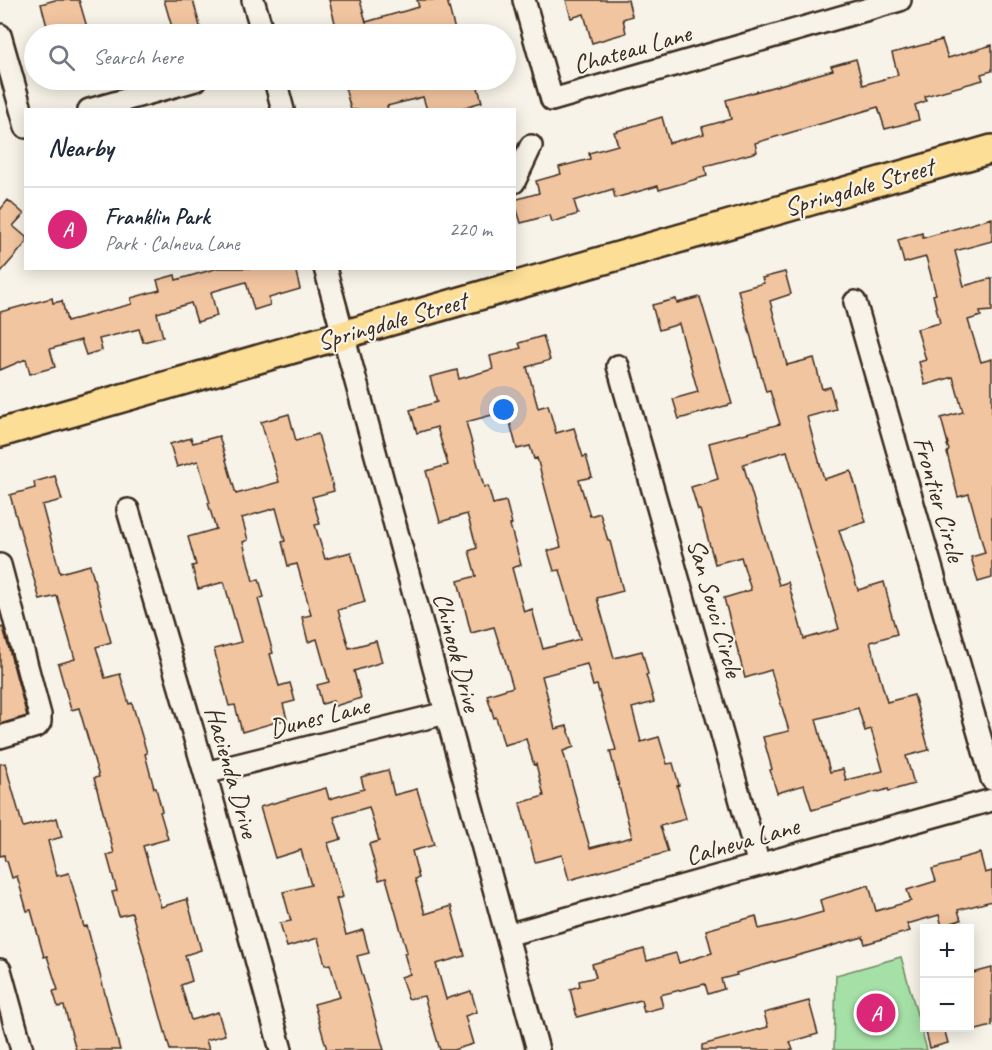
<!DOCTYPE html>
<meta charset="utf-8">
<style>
:root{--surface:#fff;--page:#f2f2f3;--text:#1f2937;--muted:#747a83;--line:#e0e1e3;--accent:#db2777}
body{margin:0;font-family:Caveat,sans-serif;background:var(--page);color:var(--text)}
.controls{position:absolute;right:18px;bottom:18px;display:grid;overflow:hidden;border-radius:0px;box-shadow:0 3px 15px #0003}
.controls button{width:54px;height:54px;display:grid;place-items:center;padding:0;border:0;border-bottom:2px solid var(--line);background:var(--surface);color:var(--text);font:30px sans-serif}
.you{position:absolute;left:504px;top:410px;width:21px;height:21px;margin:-15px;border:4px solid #fff;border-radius:50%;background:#1a73e8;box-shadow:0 0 0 9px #1a73e833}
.badge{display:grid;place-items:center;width:39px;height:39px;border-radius:50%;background:var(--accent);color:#fff;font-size:20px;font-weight:700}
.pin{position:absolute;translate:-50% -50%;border:3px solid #fff;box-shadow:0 2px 6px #0006}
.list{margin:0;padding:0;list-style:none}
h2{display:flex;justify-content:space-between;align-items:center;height:78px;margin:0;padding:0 24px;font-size:26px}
h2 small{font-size:20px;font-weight:400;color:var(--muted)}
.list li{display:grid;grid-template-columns:39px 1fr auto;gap:18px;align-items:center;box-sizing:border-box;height:84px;padding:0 24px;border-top:2px solid var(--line)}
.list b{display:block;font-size:22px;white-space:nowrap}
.list p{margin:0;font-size:20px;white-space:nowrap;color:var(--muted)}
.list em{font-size:20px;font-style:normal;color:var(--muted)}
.icon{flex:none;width:33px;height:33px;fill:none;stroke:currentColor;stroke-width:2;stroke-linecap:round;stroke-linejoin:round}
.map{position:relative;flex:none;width:992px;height:1050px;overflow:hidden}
.search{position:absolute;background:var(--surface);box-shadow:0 3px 15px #0003;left:24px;top:24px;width:492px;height:66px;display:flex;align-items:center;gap:15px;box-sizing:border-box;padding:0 21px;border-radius:33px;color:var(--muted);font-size:22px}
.panel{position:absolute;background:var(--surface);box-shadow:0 3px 15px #0003;left:24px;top:108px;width:492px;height:162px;border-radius:0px}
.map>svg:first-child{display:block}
.green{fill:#a5e1a7;stroke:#708662;stroke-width:1.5}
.building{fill:#f2c5a1;stroke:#3b2a1e;stroke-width:1.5;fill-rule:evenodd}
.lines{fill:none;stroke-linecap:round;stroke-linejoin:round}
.minor-casing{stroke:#3b2a1e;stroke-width:26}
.major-casing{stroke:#3b2a1e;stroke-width:32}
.minor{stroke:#f7f3e8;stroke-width:21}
.major{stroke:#fcde96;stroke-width:27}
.labels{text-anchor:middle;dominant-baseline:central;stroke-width:4.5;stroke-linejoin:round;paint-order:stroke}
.street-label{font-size:26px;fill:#3b2a1e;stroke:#f7f3e8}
</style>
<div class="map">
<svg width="992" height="1050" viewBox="0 0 992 1050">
<rect width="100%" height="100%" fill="#f7f3e8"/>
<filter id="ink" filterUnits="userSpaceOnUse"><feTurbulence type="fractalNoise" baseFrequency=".0167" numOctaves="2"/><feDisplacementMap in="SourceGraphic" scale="12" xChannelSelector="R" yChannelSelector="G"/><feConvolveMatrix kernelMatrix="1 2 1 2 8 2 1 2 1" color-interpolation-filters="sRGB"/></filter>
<g filter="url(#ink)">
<!-- green -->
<path class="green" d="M901,957L927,1050H834L836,975Z"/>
<!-- building -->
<path class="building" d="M55,0H79L89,34H49L41,4Z
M164,0H193L202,34H174Z
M329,0H360L366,22L419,7L417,0H447L456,34H338Z
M566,0H628L632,16L623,19L626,33L592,43L584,14L571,18Z
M942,40L948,58L992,45V71L981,74L983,80L925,96L926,101L915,105L919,120L885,129L878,107L755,143L757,152L705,166L707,176L659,190L658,186L615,198L613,189L574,201L578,214L552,222L550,215L521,223L514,200L539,193L536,181L561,174L559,167L590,159L589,153L618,145L614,132L662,117L669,143L704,134L702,127L731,119L726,100L833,70L831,66L856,59L863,85L898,75L892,53Z
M343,80H379L381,87L408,80H472L474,85L477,84L482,102L454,110H427L423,97L387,106L388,110H351Z
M8,200L24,214L13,226L26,237V243L0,273V210Z
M992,218V241L955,251L964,286L992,278V311L980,312L981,316L968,320L981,362L992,359V578L978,582L971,557L985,553L969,494L958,497L947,453L949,450L947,445L948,444L941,418L963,412L953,377L925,385L919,362L926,360L917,329L940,323L933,295L936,294L926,257L904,263L898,240L922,233L923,238Z
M218,268H295L300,289L269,298L270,305L254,310L246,282L211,292L217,316L197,322L191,303L157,313L163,337L143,342L139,329L99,339L102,350L86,355L81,340L50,349L55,367L30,374L26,359L0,370V312L52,298L53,303L62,301L67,321L132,304L131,298L160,290L157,280L175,275L176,280Z
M785,272L791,294L770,301L787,365L814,358L822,389L830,387L836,409L807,417L824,479L851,471L866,522L839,530L858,590L884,582L890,606H889L897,634L870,642L887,702L914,695L929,750L906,756L914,784L889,791L888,789L879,792L878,791L812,810L804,785L777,793L770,770L772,769L763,737L789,731L771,670L745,678L724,598L751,590L741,557L715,564L700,510H698L691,487L718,479L709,443L780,424L770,391L766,392L738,290L764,283L762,278ZM787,451L839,629L804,639L788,582L779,585L743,464ZM858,708L865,731L871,729L883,771L846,780L843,769L830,772L816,719Z
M700,297L732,404L679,419L673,399L698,392L679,324L659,330L652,305L676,299L677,303Z
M543,336L550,360L527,367L538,408L548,405L556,433L574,428L583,457L586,456L592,477L579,480L590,516L600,513L608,541H610L623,591L597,598L614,658L642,651L648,674L646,675L654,702L632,708L641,742L659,737L667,764L673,763L679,785L677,786L686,819L660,826L668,852L569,880L562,855L535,862L520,803L544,796L536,764L534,765L526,739L504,745L496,717L494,718L487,695L513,687L503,653H502L494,627L471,633L458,581L476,576L469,551L477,548L467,514L440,522L426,471L448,465L437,427L417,433L410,410L437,402L430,377L457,370L459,379L493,369L490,356L521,348L519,343ZM507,411L517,449L530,446L534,459L537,458L561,547L548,551L554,571L560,570L580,639L543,649L532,609L524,612L512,568L521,565L510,525L512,524L506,501L493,504L488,486L484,487L466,422ZM587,664L593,686L597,685L616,750L610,751L632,837L590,848L563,751L574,747L567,726L555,729L547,698H548L542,676Z
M289,414L296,441L318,434L334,491L312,497L320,524L315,525L325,559L351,552L365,602L338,610L349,648L376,641L382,662L354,671L361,698L335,706L333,701L322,704L317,685L329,682L317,639L308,642L302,617L311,615L307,599L297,564L288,566L282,542L285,541L276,508L242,518L248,540L243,542L253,581L259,579L264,597L258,599L273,653L270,654L279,686L290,683L295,701L283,704L287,719L242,732L235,705L229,706L214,649L241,642L224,582L198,589L192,566L196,565L188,537L216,529L208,503H210L198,461L177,467L170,444L191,438L193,443L219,436L236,494L279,482L261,422Z
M55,476L62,500L42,505L60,573L90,565L111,642L96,647L105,678L120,674L129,704L132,703L147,753L145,754L154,788H156L162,811L160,812L168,839L143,846L161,907L187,899L201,950L185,955L192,981L181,985L191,1020L218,1012L225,1035L206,1040L209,1050H170L132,913L119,916L112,892L117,891L107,855L114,853L94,778L99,777L79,708L71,710L58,664L75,659L57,596L40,600L10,495L35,488L34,482Z
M3,627L27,716L0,724V628Z
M5,763L23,827L57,818L62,837L48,841L57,876L69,873L84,927L87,926L120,1050H76L64,1006L58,1007L53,991L58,990L47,956L44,957L31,910L27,911L17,876L12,878L7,861H5L4,855L0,856V764Z
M388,770L394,795L417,789L434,845L412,851L419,878L415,879L425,914L451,906L465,956L436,964L446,999L471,991L477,1012L465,1016L473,1044L453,1050H440L424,996L408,999L401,977L410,974L404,953L407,952L386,878L379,880L369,844L379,841L369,807L334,817L341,839L328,843L343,897L336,899L346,935L363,930L369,953L357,956L384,1050H327L314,1004L340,997L330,964L325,965L318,938L287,947L280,923L291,921L283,892L311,885L301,850L275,858L260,807L326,788L329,799L364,789L361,777Z
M980,853L985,873L992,871V901L958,910L961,920L942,926L939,915L907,924L910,931L865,944L863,937L736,973L737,975L721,979L724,989L708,994L705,984L660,995L663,1007L644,1012L641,1000L577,1017L570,989L580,986L579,981L596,977L592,964L644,949L647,961L676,953L679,963L712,953L706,930L756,916L759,929L788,922L823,912L820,900L869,885L876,911L911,901L907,890L936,881L932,869L958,862V859Z
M992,968V1026L969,1032V974Z
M809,1001L818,1034L790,1042L793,1050H702V1045L768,1027L764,1013Z
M925,1028H944L948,1043L930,1048Z"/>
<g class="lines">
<defs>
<path id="minor" d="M253,0L263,34
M524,0L552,100L900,0
M0,35L26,127
M275,80L283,110
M89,110L196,80
M514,182L531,146
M325,268L538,1050
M855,302L992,779
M618,366L759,865
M128,510L205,773L281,1050
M0,565L40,715V722L37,726L0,737
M205,773L446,713
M507,935L992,800
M0,970L22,1050"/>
<path id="major" d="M0,433L992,149"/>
</defs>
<!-- minor casing -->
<use href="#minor" class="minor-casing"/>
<!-- major casing -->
<use href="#major" class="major-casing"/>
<!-- minor -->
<use href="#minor" class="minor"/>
<!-- major -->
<use href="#major" class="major"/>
</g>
</g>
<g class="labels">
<!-- street labels -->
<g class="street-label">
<text transform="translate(632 49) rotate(-16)">Chateau Lane</text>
<text transform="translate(859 187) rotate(-16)">Springdale Street</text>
<text transform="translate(392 321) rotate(-16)">Springdale Street</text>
<text transform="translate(939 499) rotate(74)">Frontier Circle</text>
<text transform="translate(715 608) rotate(74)">San Souci Circle</text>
<text transform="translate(457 652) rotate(75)">Chinook Drive</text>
<text transform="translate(319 717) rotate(-14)">Dunes Lane</text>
<text transform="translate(232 772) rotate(74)">Hacienda Drive</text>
<text transform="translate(742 841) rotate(-16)">Calneva Lane</text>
</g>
</g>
</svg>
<div class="controls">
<button>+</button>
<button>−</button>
</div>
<div class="you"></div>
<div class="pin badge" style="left:876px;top:1013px">A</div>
<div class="search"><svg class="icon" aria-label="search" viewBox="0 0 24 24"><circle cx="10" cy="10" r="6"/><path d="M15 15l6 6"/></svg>Search here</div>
<section class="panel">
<h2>Nearby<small></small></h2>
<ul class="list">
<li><span class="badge">A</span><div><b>Franklin Park</b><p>Park · Calneva Lane</p></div><em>220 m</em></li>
</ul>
</section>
</div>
